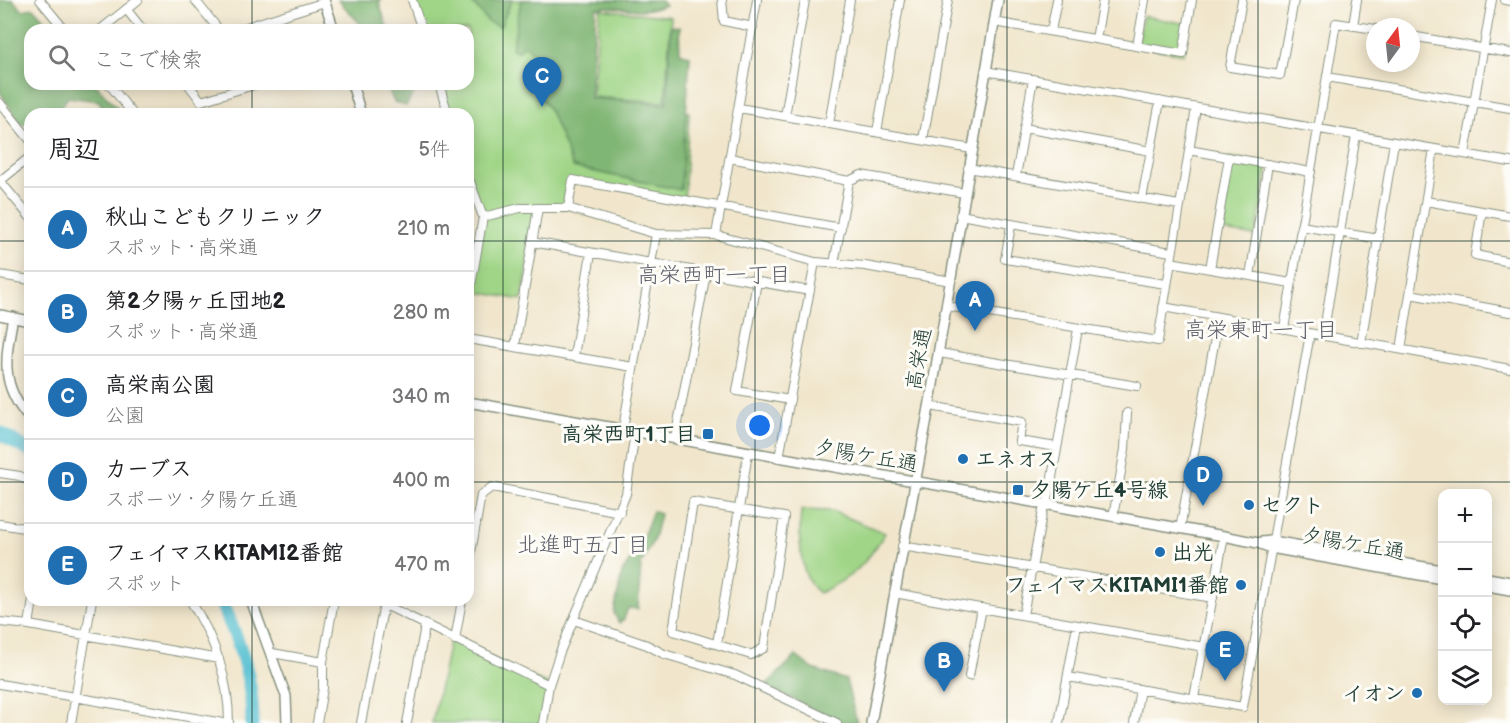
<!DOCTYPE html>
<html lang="ja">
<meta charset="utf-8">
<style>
:root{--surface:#fff;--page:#f2f2f2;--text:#202124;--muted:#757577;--line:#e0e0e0;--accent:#1f6fb2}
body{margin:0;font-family:"Balsamiq Sans","Klee One",sans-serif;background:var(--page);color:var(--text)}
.controls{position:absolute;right:18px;bottom:18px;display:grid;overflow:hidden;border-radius:12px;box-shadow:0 3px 15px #0003}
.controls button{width:54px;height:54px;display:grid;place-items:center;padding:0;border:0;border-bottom:2px solid var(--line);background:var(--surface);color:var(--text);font:30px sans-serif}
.compass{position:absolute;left:1366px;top:18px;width:54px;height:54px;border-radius:50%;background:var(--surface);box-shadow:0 3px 15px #0003;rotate:15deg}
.you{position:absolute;left:760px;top:426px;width:21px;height:21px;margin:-15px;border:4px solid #fff;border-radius:50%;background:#1a73e8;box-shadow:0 0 0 9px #1a73e833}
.badge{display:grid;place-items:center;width:39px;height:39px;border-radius:50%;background:var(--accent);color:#fff;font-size:20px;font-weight:700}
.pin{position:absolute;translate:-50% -50px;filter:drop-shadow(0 2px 3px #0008)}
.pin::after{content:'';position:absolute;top:32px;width:21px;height:18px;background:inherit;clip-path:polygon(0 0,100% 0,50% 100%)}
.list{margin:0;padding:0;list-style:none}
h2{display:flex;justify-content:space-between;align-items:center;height:78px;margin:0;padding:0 24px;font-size:26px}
h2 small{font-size:20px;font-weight:400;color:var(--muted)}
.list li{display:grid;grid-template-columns:39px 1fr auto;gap:18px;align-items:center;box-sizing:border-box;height:84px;padding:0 24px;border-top:2px solid var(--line)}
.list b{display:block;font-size:22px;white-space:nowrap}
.list p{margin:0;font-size:20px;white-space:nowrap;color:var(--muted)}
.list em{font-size:20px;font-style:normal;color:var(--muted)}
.icon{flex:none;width:33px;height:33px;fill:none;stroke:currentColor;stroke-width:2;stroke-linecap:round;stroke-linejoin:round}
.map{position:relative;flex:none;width:1510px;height:723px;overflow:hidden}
.search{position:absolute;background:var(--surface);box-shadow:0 3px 15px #0003;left:24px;top:24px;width:450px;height:66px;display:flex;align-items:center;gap:15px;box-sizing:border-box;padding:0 21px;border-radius:18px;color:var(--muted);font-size:22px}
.panel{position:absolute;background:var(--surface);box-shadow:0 3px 15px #0003;left:24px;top:108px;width:450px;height:498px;border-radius:18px}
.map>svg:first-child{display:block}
.green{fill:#a0d587;stroke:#60895e;stroke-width:1.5}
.forest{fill:#80b674;stroke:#507a54;stroke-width:1.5}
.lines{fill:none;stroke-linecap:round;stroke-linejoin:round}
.river{stroke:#56c0d1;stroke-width:14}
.minor-casing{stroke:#889280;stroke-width:10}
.tertiary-casing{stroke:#889280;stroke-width:12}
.minor{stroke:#fff;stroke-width:8}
.tertiary{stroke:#fff;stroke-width:9}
.grid{fill:none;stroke:#1f3d34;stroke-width:1.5;stroke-opacity:0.55}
.poi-dot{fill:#1f6fb2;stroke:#fdfcf7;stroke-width:2}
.labels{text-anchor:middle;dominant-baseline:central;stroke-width:6;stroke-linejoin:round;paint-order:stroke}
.street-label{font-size:21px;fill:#1f3d34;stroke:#fdfcf7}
.poi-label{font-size:21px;font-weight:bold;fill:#1f3d34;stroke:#fdfcf7;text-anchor:start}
.neighbourhood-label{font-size:22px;fill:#5c5f6a;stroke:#fdfcf7}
</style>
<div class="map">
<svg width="1510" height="723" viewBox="0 0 1510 723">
<rect width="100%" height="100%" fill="#fdfcf7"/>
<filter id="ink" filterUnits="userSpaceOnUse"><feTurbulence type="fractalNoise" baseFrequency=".0167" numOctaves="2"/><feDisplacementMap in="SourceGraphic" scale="12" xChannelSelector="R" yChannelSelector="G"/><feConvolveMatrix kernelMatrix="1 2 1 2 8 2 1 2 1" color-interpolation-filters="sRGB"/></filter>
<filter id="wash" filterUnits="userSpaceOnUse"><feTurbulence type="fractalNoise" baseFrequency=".008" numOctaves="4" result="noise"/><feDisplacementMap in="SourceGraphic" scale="24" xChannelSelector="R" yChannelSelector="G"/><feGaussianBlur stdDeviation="1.35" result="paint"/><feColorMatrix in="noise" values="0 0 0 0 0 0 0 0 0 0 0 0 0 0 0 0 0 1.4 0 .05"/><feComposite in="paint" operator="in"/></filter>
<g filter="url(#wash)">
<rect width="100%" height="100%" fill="#f1e6cc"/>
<!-- green -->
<path class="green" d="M412,0H580L587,102L689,112L684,200L573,180L568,208H538L522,300L470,291L483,217L468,176V114H448L439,84H468V30H422Z
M600,9L671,17L665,102L592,97Z
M1143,16L1188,24L1183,54L1137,46Z
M1229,157L1268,164L1256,236L1217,230Z
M801,510L832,511L885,533C866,564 853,578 819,593C797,577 799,534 801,510Z
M450,638L549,685L543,723H432Z"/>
<!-- forest -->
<path class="forest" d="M0,0H13L22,10L34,8L53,30H30V84H95L123,114H106L99,101L68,97L56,114H30V124H21L0,92Z
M338,0H381L379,3L388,30H366Z
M470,0H512L500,27L488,22Z
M521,0H659L665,5C639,16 621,4 596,8L590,98L667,104L671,26L679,27L680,52L690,56L681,190L573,167L550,111L536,90L540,66L528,47L522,46L518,51L512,49Z
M386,84H429L416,89L406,106L394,102Z
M653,511L660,514L654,539L641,564L638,609L628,608L624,619L619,623L614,613L622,572L639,547Z
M796,656L813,669L846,680L857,723H843L765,686Z"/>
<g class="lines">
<!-- river -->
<path class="river" d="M0,433L30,451
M220,600C238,638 254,680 252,723"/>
</g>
</g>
<g filter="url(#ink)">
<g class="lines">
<defs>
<path id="minor" d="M40,0L65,30
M195,0L219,30
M412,0L422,30
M722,0L724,21L753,27
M1242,0L1230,67L1280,75L1294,0
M1505,0L1510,1
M126,9L143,30
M994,22L1183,54L1192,0
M1353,26L1357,0
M100,30L138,0
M237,30L325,2
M1051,31L1057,0
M1411,36L1510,53
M1096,39L1103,0
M1137,46L1145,0
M985,71L1510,162
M1327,77L1510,108
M109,84L133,114
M188,84L201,101L257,84
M439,84L448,114
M0,103L30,140
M739,108L972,149
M785,116L805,0
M829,124L850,0
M1024,128L1151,151
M877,132L900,0
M923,140L948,0
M1189,150L1311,172
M1465,154L1492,0
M30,157L0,181L30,217
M730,158L849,181L861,175L964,193
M968,168L1179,205
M468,176L483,217L468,302
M1016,176L1033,79
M1142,199L1160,101
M1426,201L1510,216
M568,208L573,180L841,228
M1482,211L1475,255L1510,262
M960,215L1171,252
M483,217L520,208H568L656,234L716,235L815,262L865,266L951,281
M1011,226L1005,259L1166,284
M1301,226L1379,239
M716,235L757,0
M532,242L810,291
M1170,262L1291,283
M834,264L849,181
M1210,269L1229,157
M0,275L30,280
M1250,276L1268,164
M757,282L737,391L790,400
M1410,294L1510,312
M947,306L1158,341L1196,108
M1163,307L1510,369
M1284,329L1336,23L1375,29
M1323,336L1356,135
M468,339L633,367
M1361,343L1394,142
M515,346L538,208
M1401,349L1434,149
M939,353L1137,386
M574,356L591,253
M930,406L1022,422L1019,441L1057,447
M623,429L656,234
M675,439L706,273
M779,458L815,262
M0,473L20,476L30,482
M693,502L784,517L764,648L751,655L673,631Z
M1047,506L1078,329
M1113,517L1125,449L1127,413
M0,524L30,529
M1180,529L1219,317
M902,546L1213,598
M468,570L481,495L492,487L620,512
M894,593L1204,647
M190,600C214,637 229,678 229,723
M375,600L549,685
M1023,615L1044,505
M574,620L647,645L664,654L735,675L837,723
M0,622L29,625L219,659
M29,625L33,600
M455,640L462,600
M717,644L748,453
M272,653L323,662L334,600
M969,676L982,608
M1068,677L1243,707L1310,334
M0,684L223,723
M1194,698L1224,536
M71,723L92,600
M317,723L323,688V662
M361,723L384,604
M407,723L425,626
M543,723L549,685L560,652L626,494L635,432
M1059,723L1077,625
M1134,723L1140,689"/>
<path id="tertiary" d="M324,0L334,30
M352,84L361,114
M0,315L30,321
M13,317C5,359 0,386 30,419
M468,402L1224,536L1258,543L1271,548L1442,579
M1261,542L1272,541L1442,570
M1488,578L1510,582
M1488,586L1510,590
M251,600L286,696L287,723
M871,723L930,402L998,0"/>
</defs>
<!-- minor casing -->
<use href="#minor" class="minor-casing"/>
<!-- tertiary casing -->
<use href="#tertiary" class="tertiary-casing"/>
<!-- minor -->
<use href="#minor" class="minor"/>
<!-- tertiary -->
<use href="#tertiary" class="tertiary"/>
</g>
</g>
<!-- grid -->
<path class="grid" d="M252,0V30M503,0V723M755,0V723M1007,0V723M1258,0V723M252,84V114M0,241H30M468,241H1510M0,482H30M468,482H1510M252,600V723"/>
<!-- markers -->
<g class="poi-dot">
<rect x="702" y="428" width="12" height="12" rx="3"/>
<circle cx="963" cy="459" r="6"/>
<rect x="1012" y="484" width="12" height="12" rx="3"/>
<circle cx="1249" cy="505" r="6"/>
<circle cx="1160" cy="552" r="6"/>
<circle cx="1241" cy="585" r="6"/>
<circle cx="1417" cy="693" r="6"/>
</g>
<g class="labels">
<!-- street labels -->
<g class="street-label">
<text transform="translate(919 359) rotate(-80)">高栄通</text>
<text transform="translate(866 456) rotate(10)">夕陽ケ丘通</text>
<text transform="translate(1353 544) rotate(10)">夕陽ケ丘通</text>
</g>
<!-- poi labels -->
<g class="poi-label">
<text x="696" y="434" text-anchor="end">高栄西町1丁目</text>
<text x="975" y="459">エネオス</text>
<text x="1030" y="490">夕陽ケ丘4号線</text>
<text x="1261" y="505">セクト</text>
<text x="1172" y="552">出光</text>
<text x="1229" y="585" text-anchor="end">フェイマスKITAMI1番館</text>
<text x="1405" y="693" text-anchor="end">イオン</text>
</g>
<!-- neighbourhood labels -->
<g class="neighbourhood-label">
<text x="714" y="275">高栄西町一丁目</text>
<text x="1261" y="330">高栄東町一丁目</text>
<text x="583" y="545">北進町五丁目</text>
</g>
</g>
</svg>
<div class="controls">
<button>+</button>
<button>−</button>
<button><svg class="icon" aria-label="locate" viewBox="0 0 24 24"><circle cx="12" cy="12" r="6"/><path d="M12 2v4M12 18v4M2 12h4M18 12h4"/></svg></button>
<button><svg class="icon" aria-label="layers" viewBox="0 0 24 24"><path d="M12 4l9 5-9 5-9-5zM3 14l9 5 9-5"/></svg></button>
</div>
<svg class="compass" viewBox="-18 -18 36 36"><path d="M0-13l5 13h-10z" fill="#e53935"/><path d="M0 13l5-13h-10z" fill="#757577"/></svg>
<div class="you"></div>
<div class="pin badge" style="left:975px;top:331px">A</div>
<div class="pin badge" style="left:944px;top:692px">B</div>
<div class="pin badge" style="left:542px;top:107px">C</div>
<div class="pin badge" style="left:1203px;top:506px">D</div>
<div class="pin badge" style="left:1225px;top:681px">E</div>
<div class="search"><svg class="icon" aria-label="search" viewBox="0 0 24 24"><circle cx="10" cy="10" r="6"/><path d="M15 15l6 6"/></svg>ここで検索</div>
<section class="panel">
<h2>周辺<small>5件</small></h2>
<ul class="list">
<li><span class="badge">A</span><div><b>秋山こどもクリニック</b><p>スポット · 高栄通</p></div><em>210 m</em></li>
<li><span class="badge">B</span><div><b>第2夕陽ヶ丘団地2</b><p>スポット · 高栄通</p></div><em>280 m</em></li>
<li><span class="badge">C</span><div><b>高栄南公園</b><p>公園</p></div><em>340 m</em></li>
<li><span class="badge">D</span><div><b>カーブス</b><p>スポーツ · 夕陽ケ丘通</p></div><em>400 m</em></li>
<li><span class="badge">E</span><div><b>フェイマスKITAMI2番館</b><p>スポット</p></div><em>470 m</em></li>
</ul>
</section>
</div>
